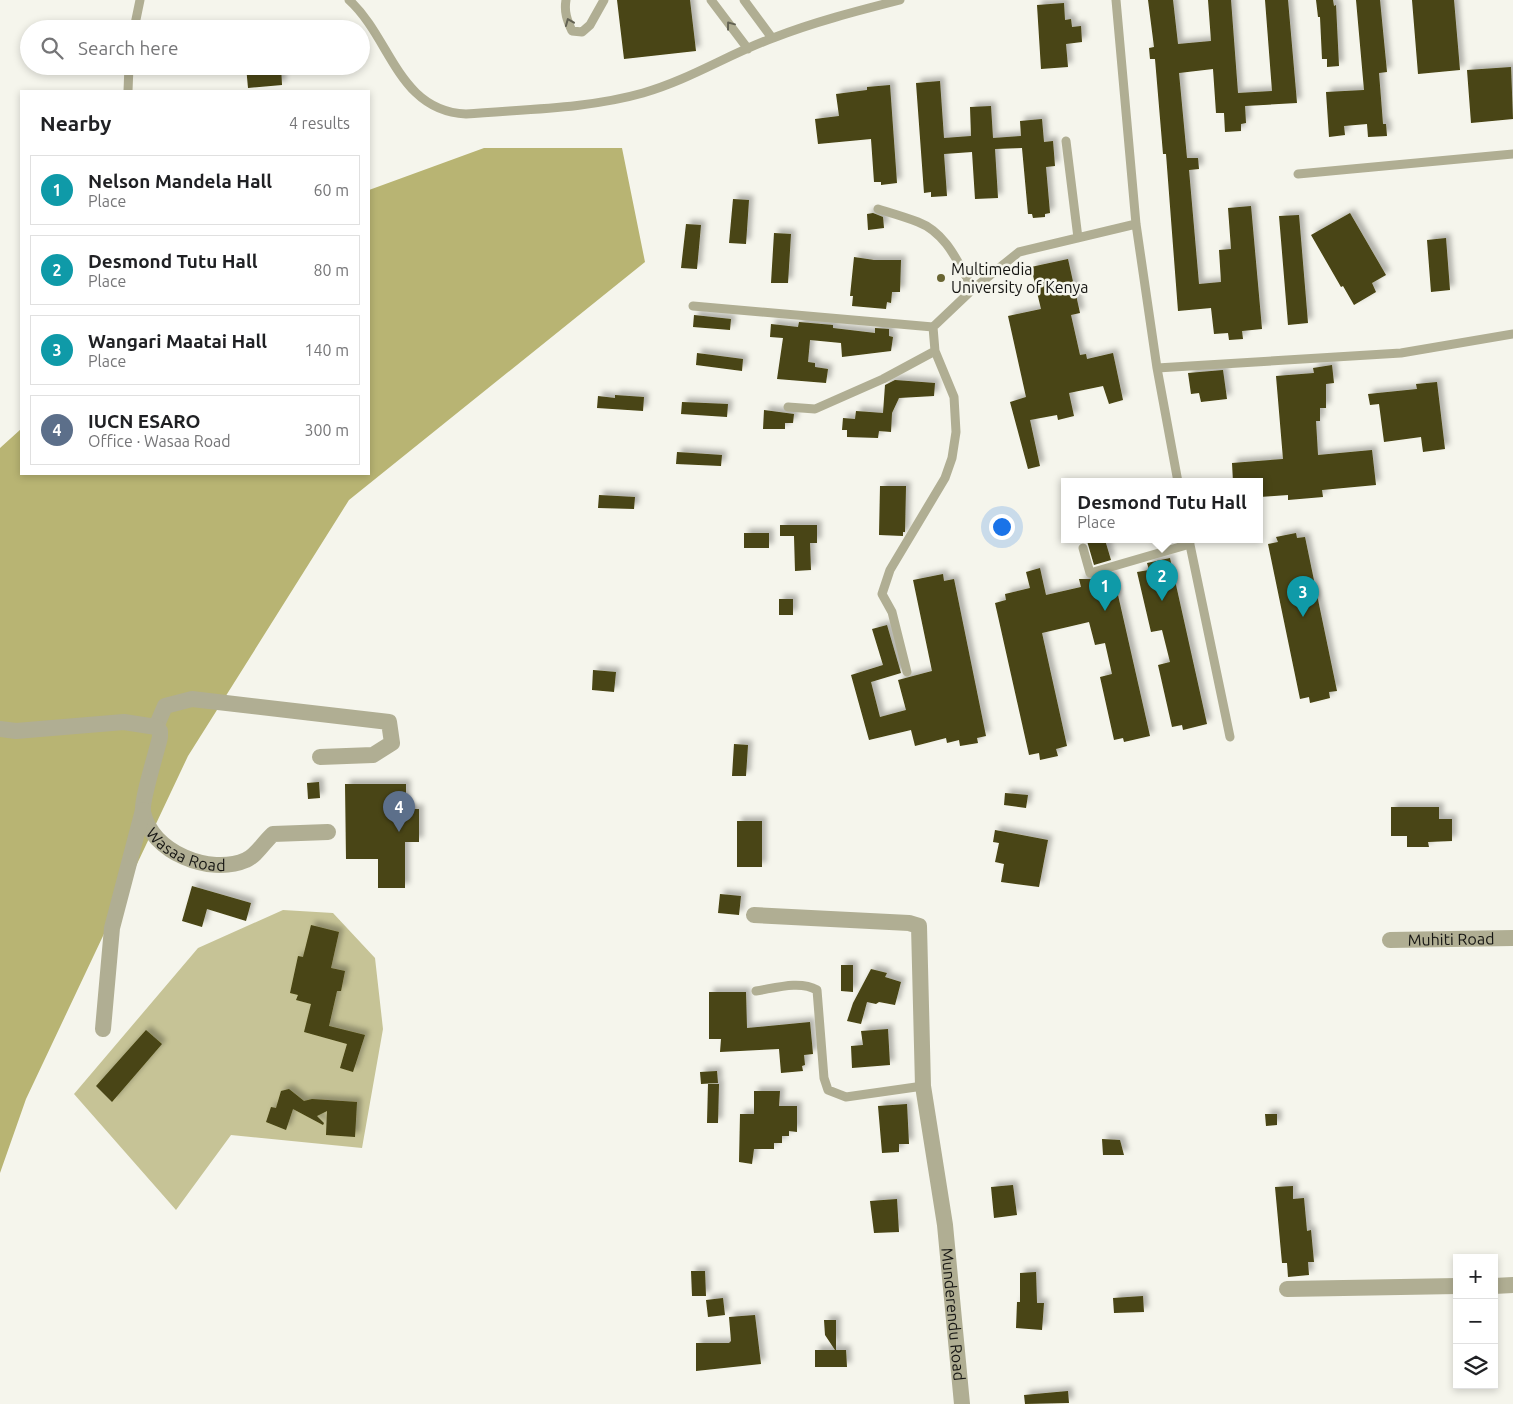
<!DOCTYPE html>
<meta charset="utf-8">
<style>
:root{--surface:#fff;--page:#f2f2f2;--text:#202124;--muted:#757577;--line:#e0e0e0;--accent:#d93025}
body{margin:0;font-family:Ubuntu,sans-serif;background:var(--page);color:var(--text)}
.controls{position:absolute;right:15px;bottom:15px;display:grid;overflow:hidden;border-radius:0px;box-shadow:0 2px 8px #0003}
.controls button{width:45px;height:45px;display:grid;place-items:center;padding:0;border:0;border-bottom:1px solid var(--line);background:var(--surface);color:var(--text);font:25px sans-serif}
.you{position:absolute;left:1001px;top:526px;width:18px;height:18px;margin:-12px;border:4px solid #fff;border-radius:50%;background:#1a73e8;box-shadow:0 0 0 8px #1a73e833}
.badge{display:grid;place-items:center;width:32px;height:32px;border-radius:50%;background:var(--accent);color:#fff;font-size:16px;font-weight:700}
.pin{position:absolute;translate:-50% -41px;filter:drop-shadow(0 1px 2px #0008)}
.pin::after{content:'';position:absolute;top:26px;width:18px;height:15px;background:inherit;clip-path:polygon(0 0,100% 0,50% 100%)}
.popup{position:absolute;left:1061px;top:478px;width:202px;height:65px;box-sizing:border-box;display:grid;place-content:center;border-radius:0px;background:var(--surface);filter:drop-shadow(0 1px 4px #0005);font-size:16px;white-space:nowrap;color:var(--muted)}
.popup b{font-size:19px;color:var(--text)}
.popup::after{content:'';position:absolute;left:50%;top:100%;margin-left:-10px;border:10px solid transparent;border-top-color:var(--surface)}
.list{margin:0;padding:0;list-style:none}
h2{display:flex;justify-content:space-between;align-items:center;height:65px;margin:0;padding:0 20px;font-size:21px}
h2 small{font-size:16px;font-weight:400;color:var(--muted)}
.list li{display:grid;grid-template-columns:32px 1fr auto;gap:15px;align-items:center;box-sizing:border-box;height:70px;margin:0 10px 10px;padding:0 10px;border:1px solid var(--line);border-radius:0px}
.list b{display:block;font-size:19px;white-space:nowrap}
.list p{margin:0;font-size:16px;white-space:nowrap;color:var(--muted)}
.list em{font-size:16px;font-style:normal;color:var(--muted)}
.icon{flex:none;width:28px;height:28px;fill:none;stroke:currentColor;stroke-width:2;stroke-linecap:round;stroke-linejoin:round}
.map{position:relative;flex:none;width:1513px;height:1404px;overflow:hidden}
.search{position:absolute;background:var(--surface);box-shadow:0 2px 8px #0003;left:20px;top:20px;width:350px;height:55px;display:flex;align-items:center;gap:12px;box-sizing:border-box;padding:0 18px;border-radius:28px;color:var(--muted);font-size:19px}
.panel{position:absolute;background:var(--surface);box-shadow:0 2px 8px #0003;left:20px;top:90px;width:350px;height:385px;border-radius:0px}
.map>svg:first-child{display:block}
.green{fill:#c6c396}
.forest{fill:#b8b473}
.building{fill:#484412;filter:url(#shadow)}
.lines{fill:none;stroke-linecap:round;stroke-linejoin:round}
.lane{stroke:#b0ae93;stroke-width:9}
.street{stroke:#b0ae93;stroke-width:16}
.oneway{stroke:#636253}
.poi-dot{fill:#696532;stroke:#f5f5ec;stroke-width:2}
.labels{text-anchor:middle;dominant-baseline:central;stroke-width:5;stroke-linejoin:round;paint-order:stroke}
.poi-label{font-size:16px;fill:#161613;stroke:#f5f5ec;text-anchor:start}
.street-label{font-size:16px;fill:#161613;stroke:#f5f5ec}
</style>
<div class="map">
<svg width="1513" height="1404" viewBox="0 0 1513 1404">
<defs>
<filter id="shadow"><feDropShadow dx="4.5" dy="-4.5" stdDeviation="2.5" flood-color="#0004"/></filter>
</defs>
<rect width="100%" height="100%" fill="#f5f5ec"/>
<!-- green -->
<path class="green" d="M283,910L333,913L375,958L383,1029L362,1148L231,1135L176,1210L74,1094L198,948Z"/>
<!-- forest -->
<path class="forest" d="M484,148H622L645,262L349,500L188,756L26,1099L0,1173V448L21,429V474H369V190Z"/>
<!-- building -->
<path class="building" d="M617,0H690L696,51L624,59Z
M1148,0H1173L1178,44L1211,41L1208,0H1231L1238,93L1272,91L1265,0H1288L1297,103L1245,106L1246,123L1241,124V131L1225,132L1224,113H1216L1213,69L1179,73L1187,158H1198L1199,169L1189,170L1199,284L1221,282L1219,250L1231,249L1228,208L1251,206L1262,329L1242,331L1243,339L1229,340L1228,333L1214,334L1211,308L1178,311L1166,154H1163L1155,59H1150L1149,48L1154,47Z
M1316,0H1333L1334,6L1336,5L1339,66L1327,67V59H1322L1320,17H1318Z
M1356,0H1380L1387,72L1379,73L1383,124H1386L1387,136L1368,137L1367,124L1344,126L1345,135L1329,137L1326,92L1364,90Z
M1412,0H1454L1460,70L1418,74Z
M1064,3L1065,20L1071,19L1072,27L1081,26L1082,42L1066,44L1068,67L1041,69L1037,5Z
M246,66H281L282,85L248,88Z
M1511,67L1513,119L1471,123L1467,70Z
M940,81L944,138L971,136L970,107L991,106L993,138L1021,136L1020,121L1042,119L1044,142L1053,141L1055,166L1046,167L1050,213L1045,214V217L1033,218L1032,214H1028L1022,148L995,149L998,198L975,199L972,152L944,154L947,196L931,197V192L924,193L916,83Z
M890,85L897,183L881,185V182H874L871,139L818,144L815,119L839,116L836,94L867,90V87Z
M733,199L749,200L746,244L729,243Z
M873,213L883,217L884,228L868,230L867,214Z
M1350,213L1386,275L1372,283L1376,292L1354,305L1343,286L1341,287L1311,235Z
M1299,215L1308,323L1288,325L1279,216Z
M686,224L701,225L697,269L681,268Z
M774,233L791,234L788,283H771Z
M1446,238L1450,290L1431,292L1427,240Z
M854,257L874,260H901L900,292H892L891,303L887,302L886,309L852,306L853,296H850Z
M1068,259L1080,313L1071,315L1080,355L1086,354L1087,359L1113,353L1123,400L1109,404L1103,386L1069,393L1074,416L1058,420L1057,415L1030,420L1040,466L1028,469L1010,402L1026,397L1008,316L1041,309L1031,267Z
M694,315L731,319L730,330L693,327Z
M799,322L833,325V328L875,333V328L889,329V336L893,337L891,351L842,357L841,343L810,340L808,362L815,363V367L828,369L826,383L777,379L783,338L770,337L771,324L798,327Z
M697,353L743,359L742,371L696,365Z
M1332,365L1334,383L1326,384V408H1320V421H1316L1318,455L1372,450L1376,485L1322,490L1323,497L1288,500V495L1260,497V482H1233L1232,463L1283,459L1276,376L1314,373L1313,368Z
M1223,370L1227,399L1201,402L1199,393L1191,394L1188,373Z
M895,380L935,383L934,396L899,398L892,413L891,432L879,431L878,438L847,437V430H842L843,418L855,419L856,411L883,413L885,385Z
M1437,382L1445,449L1423,452L1421,437L1384,442L1379,404L1370,405L1368,394L1417,389L1416,384Z
M615,395L644,397L643,411L597,408L598,396L615,398Z
M682,402L728,404L727,417L681,414Z
M764,410L794,414L793,423H785V429H763Z
M677,452L722,455L721,466L676,464Z
M880,486H906L905,532H903V536L879,535Z
M599,495L635,497L634,509L598,508Z
M780,525H817V543H810L811,570L795,571L794,536H780Z
M744,533H769V548H744Z
M1296,533L1297,538L1305,537L1337,691L1329,692L1330,698L1310,703L1309,697L1300,699L1268,544L1278,542L1276,537Z
M1094,540H1105L1111,560L1094,565L1087,541Z
M1170,558L1207,724L1183,730L1182,725L1172,727L1158,665L1170,662L1162,630L1151,632L1137,572L1149,570L1147,563Z
M1040,568L1046,595L1081,587L1079,579H1092L1113,573L1150,736L1124,742L1123,738L1114,740L1100,677L1112,674L1105,643L1095,645L1089,622L1042,633L1067,746L1056,749L1058,756L1040,760L1039,753L1029,755L995,603L1006,600L1005,594L1030,588L1026,572Z
M943,574L944,581L954,579L986,736L977,738L978,743L960,746L959,740L947,743L946,738L915,746L911,730L869,740L851,675L883,665L872,629L887,625L901,673L871,682L880,717L906,710L898,680L932,671L913,580Z
M779,599H793V615H779Z
M593,670L616,672L614,692L592,690Z
M734,744L748,745L746,776H732Z
M319,782L320,798L308,799L307,783Z
M345,784H406V809H419V842H405V888H378V859H346Z
M1005,793L1028,795L1026,808L1004,805Z
M1391,807H1439V819H1452V841L1428,842L1429,847H1407V836H1391Z
M737,821H762V867H737Z
M995,830L1048,840L1039,887L1001,882L1004,864L995,862L999,843L993,842Z
M192,886L251,903L246,921L207,909L202,927L182,921Z
M720,894L741,896L739,915L718,913Z
M311,925L339,932L331,968L345,971L341,991H337L329,1026L365,1035L353,1072L340,1068L347,1044L304,1032L311,1004L296,1000L298,995L290,993L298,956L303,957Z
M841,965H853V992L841,991Z
M871,969L887,973L885,977L901,982L895,1005L879,1002L876,1004L867,1002L861,1024L847,1021L853,1003Z
M709,992H746L747,1028L810,1022L813,1054L804,1055L805,1065L802,1066L803,1071L781,1073L779,1049L720,1052L721,1039H709Z
M888,1029L890,1065L852,1068L851,1046L863,1045L861,1031Z
M146,1030L162,1044L112,1102L96,1086Z
M717,1071L718,1083L701,1084L700,1072Z
M708,1084H719L718,1123H707Z
M289,1089L304,1101L312,1099L357,1102L355,1137L326,1135L327,1111L317,1116L324,1123L323,1125L293,1109L286,1130L266,1122L271,1107L276,1108L281,1091Z
M754,1091H780L779,1106H797V1132L789,1131V1136H782V1143H774V1149H754L752,1164L739,1162L740,1114H754Z
M907,1104L909,1144H899V1152L882,1153L878,1106Z
M1265,1114H1277V1125L1266,1126Z
M1102,1139L1120,1140L1124,1155H1103Z
M1013,1185L1017,1215L994,1218L991,1187Z
M1293,1186V1199L1304,1198L1307,1231L1311,1230L1314,1262H1308L1309,1275L1288,1277L1287,1263H1282L1275,1187Z
M897,1199L899,1232L874,1233L870,1201Z
M691,1271H705L706,1296H692Z
M1036,1272L1037,1303H1044L1042,1330L1016,1328L1017,1302H1020V1273Z
M1143,1296L1144,1312L1114,1313L1113,1298Z
M723,1298L725,1315L708,1317L706,1300Z
M755,1315L761,1364L696,1371V1343H729L731,1341L729,1317Z
M824,1320H836V1350H846L847,1367H815V1350H835L825,1335Z
M1068,1391L1069,1403L1025,1404L1024,1395Z"/>
<g class="lines">
<!-- lane -->
<path class="lane" d="M349,0C391,38 398,111 466,114C524,109 587,109 643,93C689,80 729,54 773,38C814,22 857,11 900,0
M566,0C564,12 567,20 572,31L582,32L590,25L604,0
M711,0L748,49
M744,0L772,38
M1116,0L1136,224L1157,368L1178,482
M134,29L140,0
M128,91L129,66
M1066,141L1078,238
M1298,174L1513,154
M878,209C891,213 905,217 918,222C947,233 959,265 973,289
M693,306L933,327L973,289L1019,252L1136,224
M1157,368L1401,353L1513,334
M788,407L815,409L883,379L935,351
M1189,540L1230,737
M1083,548L1090,573L1190,544
M907,672L892,612L882,594L890,570L945,478L952,458L956,432L954,397L935,351L933,327
M756,991C775,988 800,980 817,990L824,1078L828,1090L846,1097L923,1086"/>
<!-- street -->
<g class="street">
<path d="M156,727L165,706L192,699L389,722L392,743L373,755L320,757"/>
<path id="s1" d="M0,729L16,731L124,722L156,727L160,731V737C157,751 141,801 143,812C151,852 210,876 246,860C256,856 264,842 273,834L328,832"/>
<path id="s2" d="M754,915L909,923L919,926L923,1086L945,1225L962,1404"/>
<path id="s3" d="M1390,940L1513,938"/>
<path d="M103,1029L112,928L143,810"/>
<path d="M1494,1286L1513,1285"/>
<path d="M1287,1289L1457,1286"/>
</g>
</g>
<!-- one-way arrows -->
<defs><path id="oneway-chevron" d="M-2-3.5L2.5 0L-2 3.5" fill="none" stroke-width="1.6" stroke-linecap="round" stroke-linejoin="round" transform="scale(1.25)"/></defs>
<g class="oneway">
<use href="#oneway-chevron" transform="translate(569 22) rotate(-112)"/>
<use href="#oneway-chevron" transform="translate(730 25) rotate(-127)"/>
</g>
<!-- markers -->
<circle class="poi-dot" cx="941" cy="278" r="5"/>
<g class="labels">
<!-- poi labels -->
<g class="poi-label">
<text x="951" y="269">Multimedia<tspan x="951" dy="18">University of Kenya</tspan></text>
</g>
<!-- street labels -->
<g class="street-label">
<text stroke="none"><textPath href="#s1" startOffset="308">Wasaa Road</textPath></text>
<text stroke="none"><textPath href="#s3" startOffset="61">Muhiti Road</textPath></text>
<text stroke="none"><textPath href="#s2" startOffset="556">Munderendu Road</textPath></text>
</g>
</g>
</svg>
<div class="controls">
<button>+</button>
<button>−</button>
<button><svg class="icon" aria-label="layers" viewBox="0 0 24 24"><path d="M12 4l9 5-9 5-9-5zM3 14l9 5 9-5"/></svg></button>
</div>
<div class="you"></div>
<div class="pin badge" style="left:1105px;top:611px;background:#0f9aa8">1</div>
<div class="pin badge" style="left:1162px;top:601px;background:#0f9aa8">2</div>
<div class="popup"><b>Desmond Tutu Hall</b>Place</div>
<div class="pin badge" style="left:1303px;top:617px;background:#0f9aa8">3</div>
<div class="pin badge" style="left:399px;top:832px;background:#5c6f8a">4</div>
<div class="search"><svg class="icon" aria-label="search" viewBox="0 0 24 24"><circle cx="10" cy="10" r="6"/><path d="M15 15l6 6"/></svg>Search here</div>
<section class="panel">
<h2>Nearby<small>4 results</small></h2>
<ul class="list">
<li><span class="badge" style="background:#0f9aa8">1</span><div><b>Nelson Mandela Hall</b><p>Place</p></div><em>60 m</em></li>
<li><span class="badge" style="background:#0f9aa8">2</span><div><b>Desmond Tutu Hall</b><p>Place</p></div><em>80 m</em></li>
<li><span class="badge" style="background:#0f9aa8">3</span><div><b>Wangari Maatai Hall</b><p>Place</p></div><em>140 m</em></li>
<li><span class="badge" style="background:#5c6f8a">4</span><div><b>IUCN ESARO</b><p>Office · Wasaa Road</p></div><em>300 m</em></li>
</ul>
</section>
</div>
